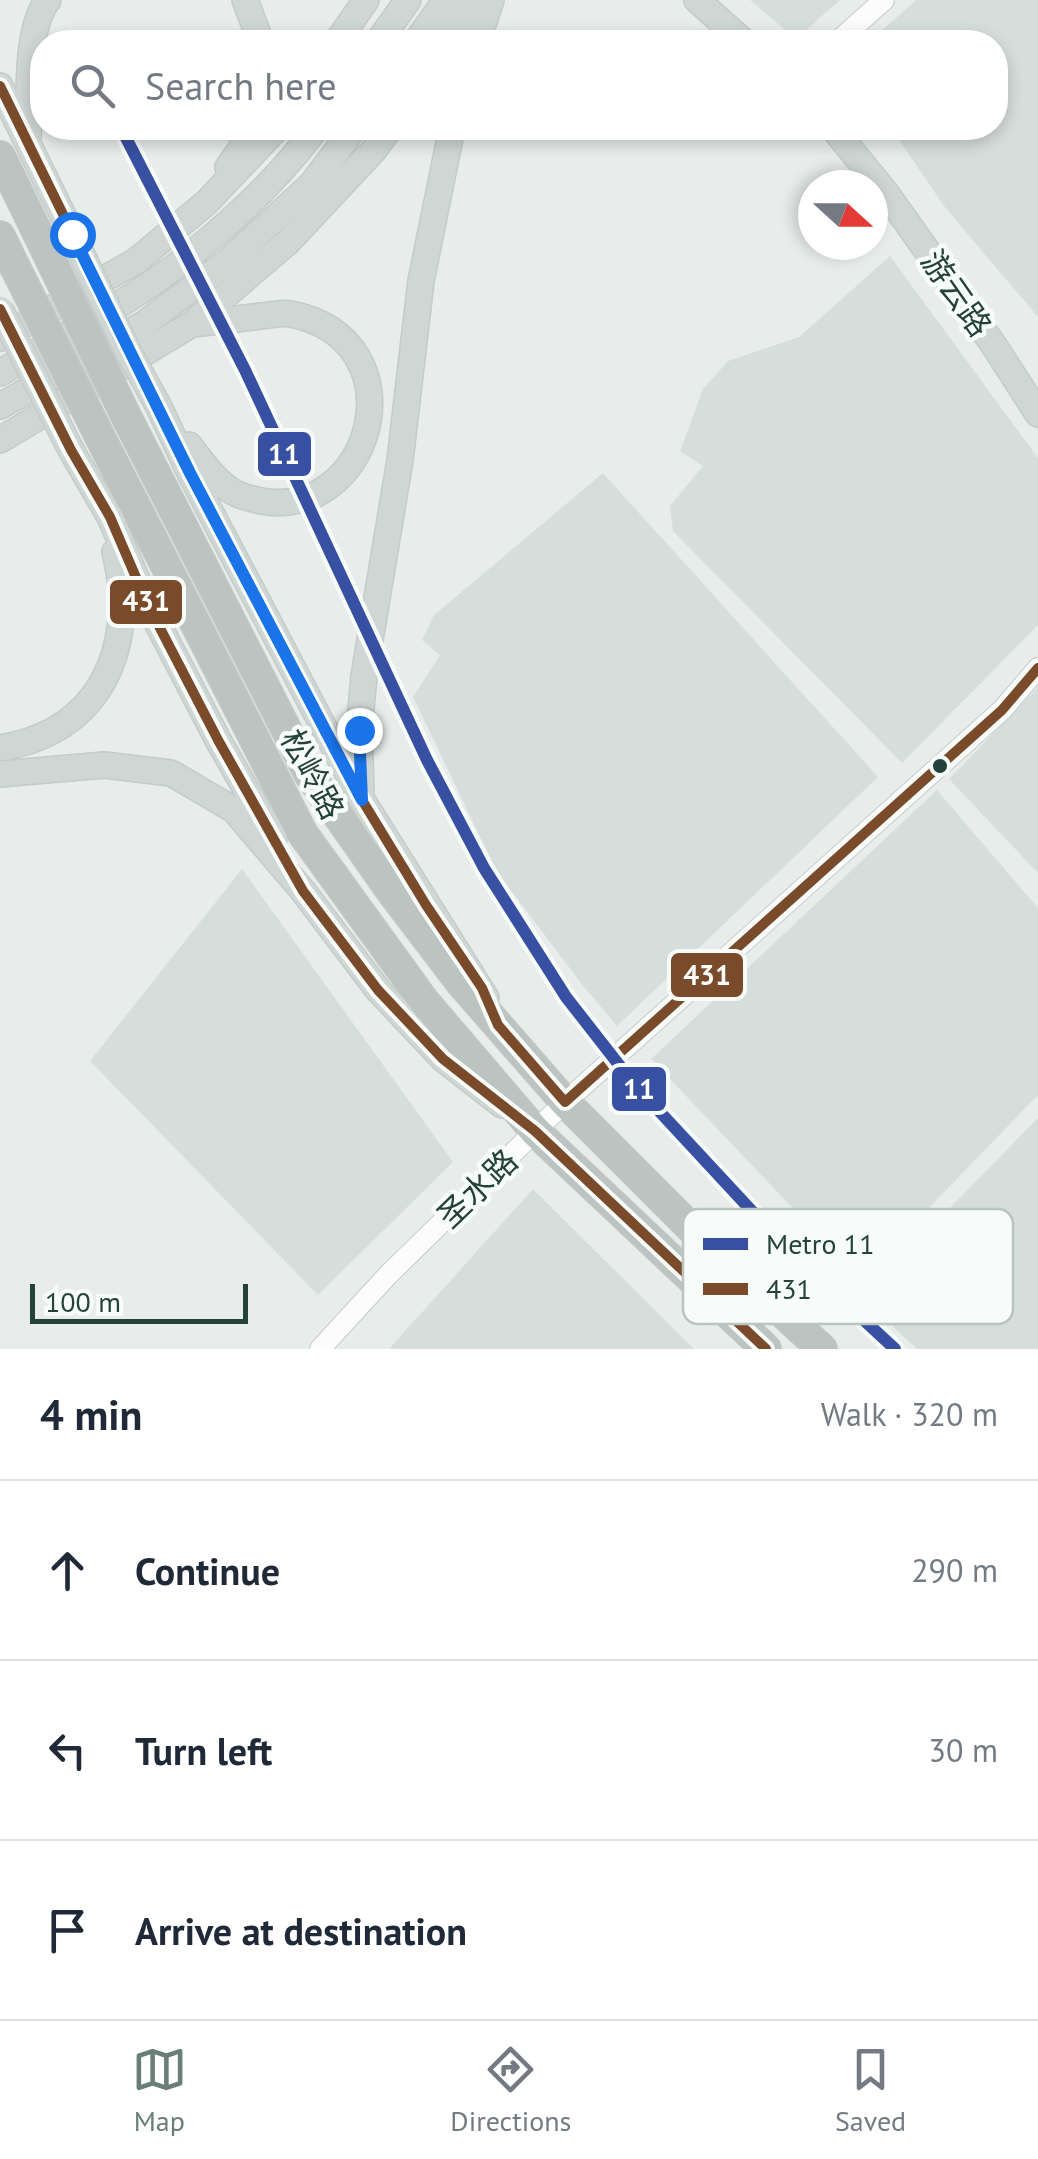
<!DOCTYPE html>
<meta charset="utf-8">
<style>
:root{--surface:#fff;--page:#f6f6f7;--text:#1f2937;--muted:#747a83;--line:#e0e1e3;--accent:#697e78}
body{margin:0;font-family:"PT Sans","Noto Sans SC",sans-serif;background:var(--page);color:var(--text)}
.compass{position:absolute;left:798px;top:170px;width:90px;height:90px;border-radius:50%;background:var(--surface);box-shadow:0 5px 15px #0003;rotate:111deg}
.scale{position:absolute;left:30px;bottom:25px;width:218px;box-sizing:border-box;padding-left:10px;border:5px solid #24423a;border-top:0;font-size:28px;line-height:35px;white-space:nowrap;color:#24423a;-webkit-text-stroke:8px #f7fbf9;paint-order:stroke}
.stop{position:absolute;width:30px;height:30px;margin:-22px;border:8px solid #1a73e8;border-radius:50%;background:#fff}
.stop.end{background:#1a73e8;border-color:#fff;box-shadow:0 2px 10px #0008}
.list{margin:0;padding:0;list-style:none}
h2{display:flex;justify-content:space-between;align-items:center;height:130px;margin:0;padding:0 40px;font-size:42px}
h2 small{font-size:32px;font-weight:400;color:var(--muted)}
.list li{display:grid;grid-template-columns:65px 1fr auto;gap:30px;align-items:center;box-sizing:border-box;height:180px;padding:0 40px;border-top:2px solid var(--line)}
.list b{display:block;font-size:38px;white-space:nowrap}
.list em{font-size:32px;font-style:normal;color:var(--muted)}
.icon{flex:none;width:55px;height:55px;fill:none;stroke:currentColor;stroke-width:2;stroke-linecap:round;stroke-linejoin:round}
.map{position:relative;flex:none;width:1038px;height:1349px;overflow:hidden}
.search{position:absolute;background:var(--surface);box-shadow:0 5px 15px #0003;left:30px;right:30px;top:30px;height:110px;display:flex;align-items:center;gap:25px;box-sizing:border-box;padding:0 35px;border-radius:40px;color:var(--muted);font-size:38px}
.sheet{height:670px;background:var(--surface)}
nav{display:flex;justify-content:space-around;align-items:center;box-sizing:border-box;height:140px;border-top:2px solid var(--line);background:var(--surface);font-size:28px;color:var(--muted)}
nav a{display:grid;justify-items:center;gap:5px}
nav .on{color:var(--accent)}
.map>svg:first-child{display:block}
.built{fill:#d6dedb}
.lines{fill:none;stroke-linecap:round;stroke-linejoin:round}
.minor-casing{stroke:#c5cac8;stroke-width:22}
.major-casing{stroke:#c3ccc9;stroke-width:28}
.highway-casing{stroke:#c3ccc9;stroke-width:32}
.minor{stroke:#fcfcfc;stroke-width:20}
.major{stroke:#cfd7d5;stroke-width:25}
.highway{stroke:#bcc4c2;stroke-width:30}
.major-bridge-casing{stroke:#c3ccc9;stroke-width:28;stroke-linecap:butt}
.highway-bridge-casing{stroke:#c3ccc9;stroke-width:32;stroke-linecap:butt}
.major-bridge{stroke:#cfd7d5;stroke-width:25}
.highway-bridge{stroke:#bcc4c2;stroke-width:30}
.bus-1-casing{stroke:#f7fbf9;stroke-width:18}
.bus-1{stroke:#7a4b2a;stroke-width:10}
.metro-1-casing{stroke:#f7fbf9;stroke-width:20}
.metro-1{stroke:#3850a2;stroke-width:12}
.route{stroke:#1a73e8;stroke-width:12}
.bus-dot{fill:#24423a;stroke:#f7fbf9;stroke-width:4}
.labels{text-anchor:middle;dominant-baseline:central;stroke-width:9;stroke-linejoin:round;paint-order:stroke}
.street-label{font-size:32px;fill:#24423a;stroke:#f7fbf9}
.key{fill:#f7fbf9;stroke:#b8c4c0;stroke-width:2.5}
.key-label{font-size:28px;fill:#24423a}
.line-badge{stroke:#f7fbf9;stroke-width:4}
.badge-label{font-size:28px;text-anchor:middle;font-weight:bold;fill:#fff}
</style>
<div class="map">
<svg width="1038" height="1349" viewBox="0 0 1038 1349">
<rect width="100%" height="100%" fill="#e8edeb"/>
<!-- built -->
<path class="built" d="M750,0H840L805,31L785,30Z
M916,0H1038V317L944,206L891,128H996V42H869Z
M890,256L1038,458V625L902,763L673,531L670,506L703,466L680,451L703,389L728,361L799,337Z
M603,473L878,777L617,1026L584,987L497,872L413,697L440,655L422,640L434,615Z
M1038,687V873L949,779Z
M937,790L1038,908V1095L860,1279L651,1059Z
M242,869L453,1162L318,1295L90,1061Z
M1038,1118V1349H917L862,1298Z
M533,1189L694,1349H389Z"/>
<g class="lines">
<defs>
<path id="minor" d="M837,42L884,0
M320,1349L389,1274L565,1102L1002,710L1038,668"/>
<path id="major" d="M245,0L261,42
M697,0L744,42
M337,42L366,0
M378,42L408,0
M416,42L446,0
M447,42L473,0
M477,42L491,0
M0,86L72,234
M833,128L886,193L993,344L1038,414
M28,137C30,100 25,28 48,0
M228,167L241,149L248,128
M0,338L136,261L206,203L277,128
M0,373C42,348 86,325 128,299C195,257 270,191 316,128
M158,405L190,473L362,800L486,998
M0,406L144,324L227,262L312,184L354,128
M0,440L192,324L289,241L374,150L390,128
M189,445C201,461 214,479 230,490C240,497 255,500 267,502C376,514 419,340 291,314C282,312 271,315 261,316C238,319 215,322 192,324
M71,450L110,517L147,603L218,740L274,838
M0,748C81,735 122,679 122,599C122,583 118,567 115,552
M0,774L104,765L171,773L234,810L303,891L378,990L443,1059L502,1105
M361,790L359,730L364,676L400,460L421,281L452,128"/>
<path id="highway" d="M0,156L43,244
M0,236L15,267
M126,416L309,774L391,891L461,983L565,1102L693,1230L822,1349
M100,437L303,834L424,1001L535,1131L766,1349"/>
</defs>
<!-- minor casing -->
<use href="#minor" class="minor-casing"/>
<!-- major casing -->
<use href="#major" class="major-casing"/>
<!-- highway casing -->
<use href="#highway" class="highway-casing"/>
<!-- minor -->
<use href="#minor" class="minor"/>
<!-- major -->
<use href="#major" class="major"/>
<!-- highway -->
<use href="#highway" class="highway"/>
<defs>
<path id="major-bridge" d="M72,234L128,351L158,405
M0,309L71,450"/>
<path id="highway-bridge" d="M43,244L126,416
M15,267L100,437"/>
</defs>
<!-- major-bridge casing -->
<use href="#major-bridge" class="major-bridge-casing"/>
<!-- highway-bridge casing -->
<use href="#highway-bridge" class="highway-bridge-casing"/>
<!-- major-bridge -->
<use href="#major-bridge" class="major-bridge"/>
<!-- highway-bridge -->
<use href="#highway-bridge" class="highway-bridge"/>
<defs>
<path id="bus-1" d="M0,86L190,473L362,800L426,905L482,988L498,1025L565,1102L1002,710L1038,668
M0,309L71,450L110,517L147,603L218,740L303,891L378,990L443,1059L535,1131L766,1349"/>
</defs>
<!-- bus-1 casing -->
<use href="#bus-1" class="bus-1-casing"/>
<!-- bus-1 -->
<use href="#bus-1" class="bus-1"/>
<defs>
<path id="metro-1" d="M121,128L245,370L427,760L484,868L566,997L634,1084L787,1249L895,1349"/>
</defs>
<!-- metro-1 casing -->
<use href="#metro-1" class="metro-1-casing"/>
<!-- metro-1 -->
<use href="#metro-1" class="metro-1"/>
</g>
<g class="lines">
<!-- route -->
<path class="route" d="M72,234L190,473L362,800L359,730"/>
</g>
<!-- markers -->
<circle class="bus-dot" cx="940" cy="766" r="9"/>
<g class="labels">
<!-- street labels -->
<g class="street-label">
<text transform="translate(957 293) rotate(55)">游云路</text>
<text transform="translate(313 774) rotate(62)">松岭路</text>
<text transform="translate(477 1188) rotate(-44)">圣水路</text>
</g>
</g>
<!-- legend -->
<rect x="683" y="1209" width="330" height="115" rx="15" class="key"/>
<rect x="703" y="1238" width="45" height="12" fill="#3850a2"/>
<rect x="703" y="1283" width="45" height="12" fill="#7a4b2a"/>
<g class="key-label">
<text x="766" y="1254">Metro 11</text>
<text x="766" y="1299">431</text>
</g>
<g class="line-badge">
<rect x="256" y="430" width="57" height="48" rx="10" fill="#3850a2"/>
<rect x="108" y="578" width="76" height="48" rx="10" fill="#7a4b2a"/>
<rect x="669" y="951" width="76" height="48" rx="10" fill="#7a4b2a"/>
<rect x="610" y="1065" width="58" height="48" rx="10" fill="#3850a2"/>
</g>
<g class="badge-label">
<text x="284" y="464">11</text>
<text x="146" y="611">431</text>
<text x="707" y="985">431</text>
<text x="639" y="1099">11</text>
</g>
</svg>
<svg class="compass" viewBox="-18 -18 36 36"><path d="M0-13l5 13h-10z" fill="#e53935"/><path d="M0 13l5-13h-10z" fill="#747a83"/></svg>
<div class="scale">100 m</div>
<div class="stop" style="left:72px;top:234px"></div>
<div class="stop end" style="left:359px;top:730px"></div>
<div class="search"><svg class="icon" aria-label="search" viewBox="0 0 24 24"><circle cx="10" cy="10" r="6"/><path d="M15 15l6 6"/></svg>Search here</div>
</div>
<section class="sheet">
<h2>4 min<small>Walk · 320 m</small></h2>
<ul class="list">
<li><svg class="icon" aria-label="ahead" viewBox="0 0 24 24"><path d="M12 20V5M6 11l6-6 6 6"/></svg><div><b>Continue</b></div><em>290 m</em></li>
<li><svg class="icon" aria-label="left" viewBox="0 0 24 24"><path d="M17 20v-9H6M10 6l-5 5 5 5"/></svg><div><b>Turn left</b></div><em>30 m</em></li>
<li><svg class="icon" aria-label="arrive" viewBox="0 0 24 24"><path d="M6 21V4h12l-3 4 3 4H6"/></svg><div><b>Arrive at destination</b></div></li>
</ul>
</section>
<nav>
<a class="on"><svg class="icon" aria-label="map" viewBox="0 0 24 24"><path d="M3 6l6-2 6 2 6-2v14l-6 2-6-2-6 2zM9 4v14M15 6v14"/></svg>Map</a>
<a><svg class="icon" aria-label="directions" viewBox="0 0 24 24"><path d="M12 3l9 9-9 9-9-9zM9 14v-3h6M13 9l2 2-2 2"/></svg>Directions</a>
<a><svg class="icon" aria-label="saved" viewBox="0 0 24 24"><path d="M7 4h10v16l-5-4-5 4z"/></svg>Saved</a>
</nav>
